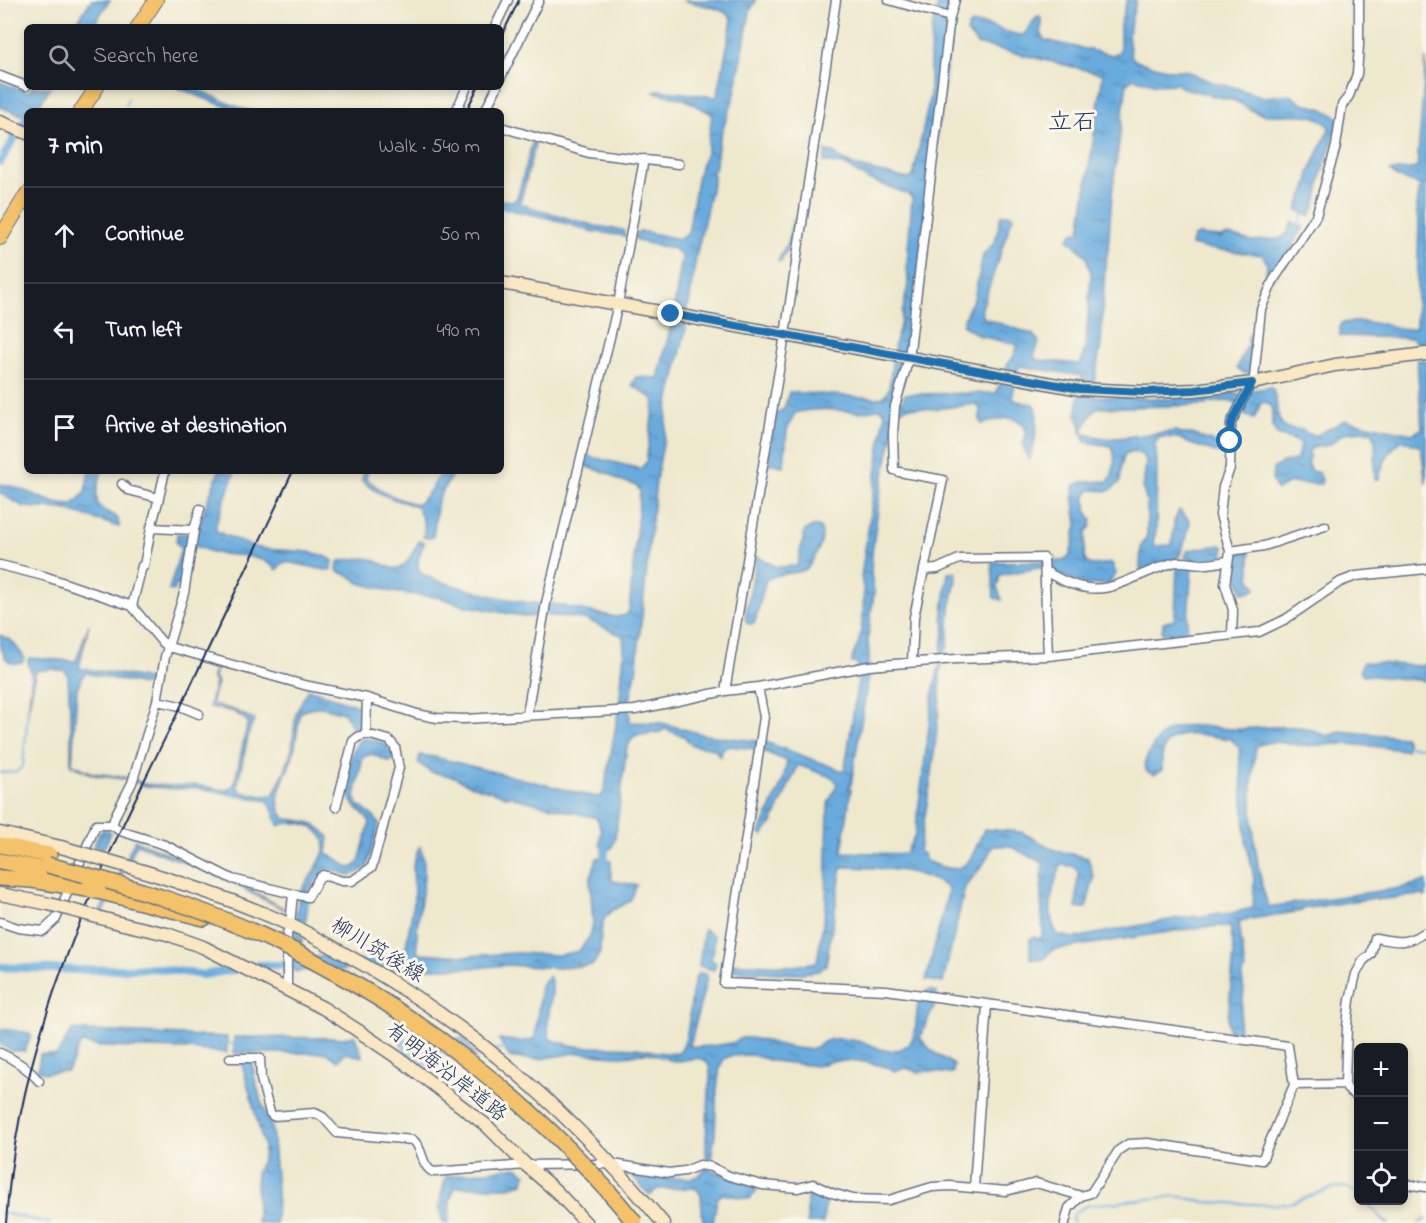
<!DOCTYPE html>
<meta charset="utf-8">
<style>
:root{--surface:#171b24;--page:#242831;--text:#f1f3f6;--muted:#9ea1a6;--line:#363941}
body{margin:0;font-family:"Indie Flower","Klee One",sans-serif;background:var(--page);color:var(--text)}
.controls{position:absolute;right:18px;bottom:18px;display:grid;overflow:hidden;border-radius:9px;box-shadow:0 3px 9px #0003}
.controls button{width:54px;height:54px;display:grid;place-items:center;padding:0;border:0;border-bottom:2px solid var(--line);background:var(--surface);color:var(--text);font:30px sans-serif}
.stop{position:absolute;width:18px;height:18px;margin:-14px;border:4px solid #1f6fb2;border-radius:50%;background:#fff}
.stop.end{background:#1f6fb2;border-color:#fff;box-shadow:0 2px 6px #0008}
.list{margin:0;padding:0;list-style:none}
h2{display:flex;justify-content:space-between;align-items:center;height:78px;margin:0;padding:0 24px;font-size:26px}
h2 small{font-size:20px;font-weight:400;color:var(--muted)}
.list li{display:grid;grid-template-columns:39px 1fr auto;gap:18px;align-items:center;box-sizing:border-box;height:96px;padding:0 24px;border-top:2px solid var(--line)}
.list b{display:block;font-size:22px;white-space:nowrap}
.list em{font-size:20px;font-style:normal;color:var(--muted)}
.icon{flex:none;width:33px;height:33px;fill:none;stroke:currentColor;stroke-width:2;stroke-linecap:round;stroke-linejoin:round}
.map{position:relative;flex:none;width:1426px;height:1223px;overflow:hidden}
.search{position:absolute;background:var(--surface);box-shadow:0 3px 9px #0003;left:24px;top:24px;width:480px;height:66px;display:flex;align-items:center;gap:15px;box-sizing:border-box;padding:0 21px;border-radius:9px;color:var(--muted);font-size:22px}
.panel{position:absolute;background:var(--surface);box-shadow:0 3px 9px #0003;left:24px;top:108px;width:480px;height:366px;border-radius:9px}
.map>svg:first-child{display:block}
.water{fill:url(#water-ripples);stroke:#426d9e;stroke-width:1.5}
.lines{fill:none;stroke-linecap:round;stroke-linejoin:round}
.stream{stroke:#69abdd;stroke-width:2}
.canal{stroke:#69abdd;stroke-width:8}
.street-casing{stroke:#657085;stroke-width:11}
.secondary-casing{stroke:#657085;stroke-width:15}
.primary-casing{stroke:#657085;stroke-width:16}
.highway-casing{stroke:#657085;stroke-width:18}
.street{stroke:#fff;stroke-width:8}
.secondary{stroke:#fae7c3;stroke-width:12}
.primary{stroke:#f3c26a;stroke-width:14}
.highway{stroke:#f3c26a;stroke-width:15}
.rail{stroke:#1b2f5e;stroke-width:2}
.secondary-bridge-casing{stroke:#657085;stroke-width:15;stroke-linecap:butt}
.highway-bridge-casing{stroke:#657085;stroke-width:18;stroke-linecap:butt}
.secondary-bridge{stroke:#fae7c3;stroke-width:12}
.highway-bridge{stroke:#f3c26a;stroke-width:15}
.route{stroke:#1f6fb2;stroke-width:8}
.labels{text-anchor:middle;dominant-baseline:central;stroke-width:6;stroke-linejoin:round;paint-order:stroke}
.street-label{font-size:21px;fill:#1b2f5e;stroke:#fbf7ec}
.quarter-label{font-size:24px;fill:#1b2f5e;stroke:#fbf7ec}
</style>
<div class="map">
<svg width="1426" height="1223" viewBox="0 0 1426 1223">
<defs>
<pattern id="water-ripples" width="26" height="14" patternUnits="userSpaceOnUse" patternTransform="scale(1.5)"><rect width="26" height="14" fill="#69abdd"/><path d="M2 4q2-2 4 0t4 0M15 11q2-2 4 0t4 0" fill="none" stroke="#568cb6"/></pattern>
</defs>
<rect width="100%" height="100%" fill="#fbf7ec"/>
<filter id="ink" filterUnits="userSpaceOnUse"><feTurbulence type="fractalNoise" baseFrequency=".0167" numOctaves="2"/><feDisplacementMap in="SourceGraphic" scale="12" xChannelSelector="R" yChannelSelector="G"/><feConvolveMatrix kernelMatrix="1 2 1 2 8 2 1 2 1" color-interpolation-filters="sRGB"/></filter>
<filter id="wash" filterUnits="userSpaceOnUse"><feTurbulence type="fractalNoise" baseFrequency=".008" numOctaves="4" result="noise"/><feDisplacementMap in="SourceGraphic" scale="24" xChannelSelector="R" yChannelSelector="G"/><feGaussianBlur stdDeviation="1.35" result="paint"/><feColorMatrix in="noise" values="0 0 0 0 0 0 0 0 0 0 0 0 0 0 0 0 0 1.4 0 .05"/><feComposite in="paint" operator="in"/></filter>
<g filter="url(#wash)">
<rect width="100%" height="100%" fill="#eee8cd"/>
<!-- water -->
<path class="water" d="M91,0H110L92,27H74Z
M682,0H756L750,12L735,94L719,140L715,170H712L714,176L696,257L689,305L687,307L685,321L686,328L667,412L666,428L656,481L636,673L629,704L630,722L662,723L705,735L766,742L843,771L845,768L859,674L857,663H852C852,657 853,654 856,649C863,634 866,592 861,577L885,413L881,409C873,409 865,412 857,412C837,410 815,407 795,413L787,430L784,466L767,463L776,414L784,409L789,392L877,398L884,397L889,389L895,341L899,330L908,284L907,263L912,198L908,194L867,179L846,166L824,162L826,151L834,153L842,160L859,167L908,179L913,177L930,96V55L932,28L939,0H956L903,374L895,398L902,402L905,394L996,393L1009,361L1013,358L1018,345L980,336L962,325L969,307L974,299L983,255L995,242L1001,215L1010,214L1013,216L981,311L984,318L1034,335L1039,342L1034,356L1037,360L1080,364L1082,360L1086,343L1091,274L1086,256L1068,239L1073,233L1080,231L1103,74L977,44L967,32L969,25C989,20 1004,35 1023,35C1030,29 1032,20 1039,16L1042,21L1041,32L1044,40L1113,55L1120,51V25L1127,0H1136L1128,35L1131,56L1136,61L1170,70H1185L1214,83L1234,87L1264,97L1289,94L1300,102L1323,109L1339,118C1335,137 1328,153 1322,172C1318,186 1319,205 1309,216L1297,210L1308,183L1309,173L1328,131L1329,127C1318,108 1280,118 1261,114C1250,111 1244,105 1235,101L1183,88L1176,84L1156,85L1134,78L1127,83L1112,194L1108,250L1105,266L1101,344L1092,396L1167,399L1231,392L1249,396L1254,390L1270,387L1272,388C1280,402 1273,417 1286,428L1302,430L1311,435H1317L1345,420L1412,434L1422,429L1417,360H1426V484L1421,447L1403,440C1389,448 1383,463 1379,479H1375C1372,463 1379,450 1373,433L1370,431L1349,432L1343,434L1329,445L1315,447L1309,450V458L1307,462L1311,471L1319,473L1322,479L1321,484L1289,483L1277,490L1272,480L1273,469L1283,462L1297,460L1300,445L1294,440L1277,435L1272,426V406L1264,402L1261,403L1254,419L1244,415L1246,406C1233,400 1218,400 1204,405L1096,408L1082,430L1084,434L1108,439L1176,431L1181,434H1192L1227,447L1226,455L1190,444L1179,438L1160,437L1155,443L1157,461L1156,531L1153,542L1155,546L1172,545L1174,522L1179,510L1190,521L1187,536L1179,557L1143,573L1140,568L1141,547L1147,535V503L1143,489L1146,462L1142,455L1133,451L1125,454L1122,462L1120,482L1109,491L1089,490L1086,497V510L1092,520L1091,526L1086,532L1084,557L1087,563L1092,565L1112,563L1116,573L1112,578L1110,584L1088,585L1058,575L1051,566L1000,575L997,587L1002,600L994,598L992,562L1056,561H1062L1070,556L1077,525L1073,494L1075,485L1082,482L1109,481C1114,470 1117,456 1111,446L1085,442C1079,434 1083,423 1076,416L1082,376L1019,366L1012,398L1017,401L1034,404C1040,414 1035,449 1029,459C1025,453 1022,447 1024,440C1025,436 1027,436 1026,431C1020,411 995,420 982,424L980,421V409L976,404L936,409L906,407L903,410L898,409L880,494L872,554L871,573L874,592L868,638L870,675L867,686L851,785L848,788L851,789L842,852L905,854L915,835L934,688L940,661L945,625L942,619L948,572H955L957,577L950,608L948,645L942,662L940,676V699L932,774L919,851L923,854L926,861C966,879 969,864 984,829L1021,832L1055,850L1088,858L1094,878L1086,908H1076L1078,871L1073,866L1061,865C1053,885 1044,915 1058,935L1074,938L1179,918L1231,913L1253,908L1254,878L1246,842L1239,747L1231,739C1214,737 1174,727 1165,746C1161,753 1162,762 1162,770L1154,775L1146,771L1144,764C1165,708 1197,730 1241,729C1262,728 1285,725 1306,728C1320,730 1323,742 1340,731L1404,737L1407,742L1406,750C1385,748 1365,745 1344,744C1329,744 1312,747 1297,745C1285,743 1267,739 1256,747C1247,801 1253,854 1268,907L1400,888L1426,881V897L1421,895L1376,900L1375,898L1302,909V911L1244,920L1239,922L1245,970L1242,977L1244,991L1238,1033L1235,1038H1229L1228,1019L1234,952L1230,927L1220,926L1188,929L1052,950L1043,960L1030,959V939L1035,937L1040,939L1043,933L1041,897L1043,863L1009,846H993L982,866L965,887L943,983L926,980L948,892L947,887C914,867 879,868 842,867L826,965L819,971L792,974L727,970L728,963L794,966L817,962L826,902L828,804L837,784L834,778L798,765L773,821L763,836L760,833L783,780L787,761L757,749L729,746L724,748L720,757L715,749L691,745L684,736L664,729L661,732L634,736L627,747L615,839L611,849L600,845L601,830L597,818L514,798V796L510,795L509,797L467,784L455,777L431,772L418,763L420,755L435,757L591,796L600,797L604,792L619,707L624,652L623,636L585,619L543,615L527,617L462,605L441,598L393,592L359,583L352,577L337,571L338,562C344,559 365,557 371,559C383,562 395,576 406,563C411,557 415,548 419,541L425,542C422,548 415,564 420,572C426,581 510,600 525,602C534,604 543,603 553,604C574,608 595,613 616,617L626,615L629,611L640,491L636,485L618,480L610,474L584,466L589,456L641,469L646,462L654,402L653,399L632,385L636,377L658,378L672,321L682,256L674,249L637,241L635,238L637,232L640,231L680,239L688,233L698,174L707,150L712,114L684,99L654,92L660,90L716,97L718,94L732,20C727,7 695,4 682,0Z
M1426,58V343H1416L1412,338L1340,336V327L1342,323C1353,321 1366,322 1377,323C1390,324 1404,333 1416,327L1419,220L1417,207L1420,185L1397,177L1390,171L1417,168Z
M0,82L27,92L33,87H51L39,105L33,106L30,111H27V123L17,140L10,137L25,116L0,107Z
M176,87C206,87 225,106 252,111H236Z
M533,140L536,141L520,204L595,226L623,230L625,236L590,231L548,218L501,208V200L513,201L517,198Z
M793,220L796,221L791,242L781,262L778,261L788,241Z
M1293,222L1302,226L1303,229L1273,278L1266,276L1267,265L1263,255L1203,248L1191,245L1193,237L1199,235L1219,237L1229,235L1252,241L1279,239L1286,235Z
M1249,333H1254L1250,373H1244L1237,368L1247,345Z
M89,471H102C99,481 94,494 98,504C103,516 121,511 119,527L63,509L24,507L0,493V484C25,486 46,505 72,505L85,493Z
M219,471H235L216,524V531C224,535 252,547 260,548C279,552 319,548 333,561L331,571L286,562L281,564L277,570C260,552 238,557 215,553C206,551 197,545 189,545L180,586L177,584L174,591L169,590L181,549L176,542L177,534L197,535L205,507Z
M364,471H368L366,477L367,479C381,491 400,501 418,504C429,494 435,485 440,471H454L438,500L433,537L431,538L423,537C427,524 421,518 417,506C399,502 377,494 362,481Z
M816,526L820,528C827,540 814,558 807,569C794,575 776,572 766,580L755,622L751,624L747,623L745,617L757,556L776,567L797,566L805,530Z
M1222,545L1224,547V555C1216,564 1195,563 1185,557L1188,550Z
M1250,551V577L1256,587L1255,590L1243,593L1232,562L1238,553Z
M1177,564L1192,565L1187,631C1178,633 1171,635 1162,633L1163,622L1173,621L1175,618Z
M89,624L79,668L139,677L155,682L154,687L85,673L77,688L72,764L93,773L131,778L144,784L172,786L196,785L226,790L234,786L248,721L234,712L209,707L215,683L212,677L216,663L214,678L217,682L211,704L234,710L255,720L250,729L237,786L241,792L262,796L273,795L286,768L292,749L296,713L308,689L361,707C365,714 363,724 360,731L355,733L345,714C325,708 319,702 300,713C298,725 297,739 294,751C290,772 266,800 286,819C303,820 317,822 329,837L327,854L337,859L349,868L354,867L359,861L370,822C365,813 355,809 351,801C344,786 349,749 362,738C377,740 390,742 394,758L390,762L372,754L363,757L355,796L357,804L373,816L379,823L367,867C344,883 347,870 325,869L307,892L301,891C315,868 343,840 307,825C299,822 286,822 279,826C274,820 274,809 268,801L196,788L174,789L144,786L131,780L94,775L71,765V729L68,677L65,671L53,669L36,671L28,710L32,677L28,662L29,658L76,661Z
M0,635L12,641L24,657L23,662C5,669 0,650 0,635Z
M1363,662L1421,666L1426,664V681L1363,675L1360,670Z
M104,830L109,831L111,833L104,848L94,846L100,832Z
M135,840L231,879L288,911L251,893L229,880L137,844L100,920L97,918Z
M419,847H421C431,882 412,918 418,953L466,956L516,953L559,955L579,951L590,936L593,923L590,880L597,858L606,856L608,861H611V878L613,881L637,885L630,901L611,911L604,919L601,931L600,953L593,965L560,968L505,965L477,968H397L385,970L375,956L395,955L406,947L414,900L413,865Z
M299,897L309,899L301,947L314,957L337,955L346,970H306L297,972L293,970L296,918Z
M704,929L714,936V950L711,959L716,963L714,970L699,966Z
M698,973L706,974L707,977L690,1046C697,1048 723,1045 731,1043C736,1042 738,1038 743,1038C765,1037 785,1050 806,1049C818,1049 823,1040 832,1039C842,1038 858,1041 868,1044C881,1048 889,1055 903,1048C926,1037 907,1000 929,990L937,992L936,1002L920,1038L933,1052L954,1065L953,1072L950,1074L929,1071L918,1072L906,1068L895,1071L883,1066L859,1061H832L816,1066L773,1061L752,1055L730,1056L724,1059L720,1067L717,1088L715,1134L711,1160L708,1162C702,1155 711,1086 710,1071C709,1051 688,1061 677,1061C666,1061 656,1053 646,1053C638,1053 630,1056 623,1056C607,1056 592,1053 576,1053C563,1054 549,1059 535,1059C528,1060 520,1058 512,1058L509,1057L499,1039C511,1040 526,1045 535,1037L541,986L545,979L549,976C558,992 543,1015 550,1039C583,1052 602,1045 635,1048C650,1049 664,1055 678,1053C693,1041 687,991 698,973Z
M3,1029L29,1033L31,1036L25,1051H12L0,1045V1030Z
M72,1030L227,1037V1053L185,1049L100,1047L82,1043C74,1050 75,1063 67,1071L45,1073L38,1070L40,1054L57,1055Z
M353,1036H355L363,1057L345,1053L338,1061L327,1053H234V1037L344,1038Z
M398,1037L416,1043L435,1040L450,1041L464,1037L477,1059L459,1053L432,1054L430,1068L420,1061L419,1057L407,1058Z
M241,1060L253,1063L254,1076L262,1103L272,1128L277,1191L276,1223H257L256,1173L263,1158L264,1147Z
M517,1167L526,1174L524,1183L508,1187H455L450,1201L449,1223H443L439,1207L445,1178L448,1176Z
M632,1168L640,1173L665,1178H693L698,1176L706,1168L755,1185L756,1192L749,1199L722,1194L717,1199L713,1223H703L701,1195L696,1188L657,1189L650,1196L632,1176Z
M807,1191H816V1195L826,1197L823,1223H807Z"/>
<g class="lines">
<!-- stream -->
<path class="stream" d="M126,104L128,99
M1299,225L1303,214
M1406,746L1424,747
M0,773L16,772L23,766L28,710
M224,1044H237
M495,1049H508
M1365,1200L1386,1223H1389
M0,1212L49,1223
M1073,1223L1072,1220L1075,1212L1089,1205L1177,1196L1205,1202L1275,1205L1290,1203L1333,1188L1346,1187L1358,1194
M1419,1223L1426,1219"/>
<!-- canal -->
<path class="canal" d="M0,162L27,118
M604,866L606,837
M332,964L391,963
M0,967L79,970L156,968L203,975L260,965H304"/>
</g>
</g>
<g filter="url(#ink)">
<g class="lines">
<defs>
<path id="street" d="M889,0L950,17
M495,27L508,0
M0,76L26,86
M501,77L539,0
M456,111L467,87
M485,111L497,87
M501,127L589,153L679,164
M122,484L128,490L159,498L151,528
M159,498L165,471
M200,509L194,530L184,593L165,657L157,701L132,783L116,814L112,825L120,831L165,845L232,879L293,894L290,925L287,934V990
M1230,551L1264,546L1325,526
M0,565L44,576L132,606L161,641L169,647L304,685L367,698L417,714L437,718L464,719L635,710L725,691L758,687L869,666L956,659L1048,656L1259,632L1286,619L1340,582L1356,576L1426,569
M924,570L937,569L959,559L1044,558L1048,656
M1045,571C1103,606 1117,581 1172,563C1182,560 1194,564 1205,564C1212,564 1220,562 1228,561
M132,606L142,566H144L151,528L194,530
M1232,635L1233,610L1225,584L1230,551L1220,515L1223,487L1230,468L1231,423L1254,378L1261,309L1273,281L1316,216L1336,146L1342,105L1349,96L1357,74L1359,45V0
M912,662L914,617L943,480L899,472L894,470L893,434L895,406L909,358L950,17L955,0
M758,687L764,717L724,983L886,990L1288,1046L1294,1085L1262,1160L1148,1143L1128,1144L1119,1150L1091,1193L1081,1196L1069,1208L1065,1223
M725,691L785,335L836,0
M157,701L180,706L199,714
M527,714L546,603L618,304L644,159
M336,807L353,741L358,737L366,734
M74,876L96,825H112
M293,894L308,897L319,878L323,875L342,881H352L372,867L399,768L395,747L389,740L366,734L367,698
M0,922L18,928L43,931L56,919L68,891
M0,1053C16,1060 28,1068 39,1081
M230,1058H260L261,1079L270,1113L273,1116L315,1113L323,1117L337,1133L413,1140C424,1149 420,1165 433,1172L526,1165L613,1164L669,1173L685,1171L700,1165L711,1167L729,1176L762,1185L798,1188L813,1184L832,1193L853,1199L889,1200L932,1187L950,1186L1006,1191L1036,1183L1081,1196
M1294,1085L1345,1084
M1358,1097L1347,1089L1345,1084L1347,1026L1350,1000L1356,974L1363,961L1371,954L1375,938C1400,942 1403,945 1426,932
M1404,1184L1426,1187
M974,1187L987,1004"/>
<path id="secondary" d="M0,122L27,133
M501,283L1080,389L1145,392L1194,390L1253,383L1335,365L1426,354
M0,833L61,847
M133,868C186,884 240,902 290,925C317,937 341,952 366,966C485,1036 575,1118 663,1223
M0,894L49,904
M123,924L167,934L203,947L323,1008L357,1030L404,1062L487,1126L526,1165L557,1192L586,1223"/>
<path id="primary" d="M138,27L156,0
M81,111L97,87
M0,238L27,194"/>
<path id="highway" d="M0,845L49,855
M0,861L48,870
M0,878L32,880L87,889
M98,891L204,918"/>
</defs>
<!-- street casing -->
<use href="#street" class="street-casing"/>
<!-- secondary casing -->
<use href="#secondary" class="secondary-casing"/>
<!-- primary casing -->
<use href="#primary" class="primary-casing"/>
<!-- highway casing -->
<use href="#highway" class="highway-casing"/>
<!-- street -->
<use href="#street" class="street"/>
<!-- secondary -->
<use href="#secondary" class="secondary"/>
<!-- primary -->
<use href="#primary" class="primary"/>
<!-- highway -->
<use href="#highway" class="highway"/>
<!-- rail -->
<path class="rail" d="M501,37L519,0
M466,111L478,87
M6,1223C18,1033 97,875 180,708C218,629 255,550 293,471"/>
<defs>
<path id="secondary-bridge" d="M61,847L133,868
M49,904L123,924"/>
<path id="highway-bridge" d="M48,865C126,885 204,908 276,942C413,1008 540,1105 635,1223
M87,889L98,891"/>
</defs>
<!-- secondary-bridge casing -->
<use href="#secondary-bridge" class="secondary-bridge-casing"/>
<!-- highway-bridge casing -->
<use href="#highway-bridge" class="highway-bridge-casing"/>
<!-- secondary-bridge -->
<use href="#secondary-bridge" class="secondary-bridge"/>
<!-- highway-bridge -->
<use href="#highway-bridge" class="highway-bridge"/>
</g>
</g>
<g class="lines" filter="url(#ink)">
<!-- route -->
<path class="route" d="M671,314L1080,389L1145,392L1194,390L1252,383L1231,423L1230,441"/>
</g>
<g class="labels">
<!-- street labels -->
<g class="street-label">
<text transform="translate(377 951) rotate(31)">柳川筑後線</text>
<text transform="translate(446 1073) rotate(38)">有明海沿岸道路</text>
</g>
<!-- quarter labels -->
<g class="quarter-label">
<text x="1072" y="123">立石</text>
</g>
</g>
</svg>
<div class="controls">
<button>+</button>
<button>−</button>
<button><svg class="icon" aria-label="locate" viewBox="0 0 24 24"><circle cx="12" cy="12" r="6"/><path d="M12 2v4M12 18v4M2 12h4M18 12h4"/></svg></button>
</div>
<div class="stop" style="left:1230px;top:441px"></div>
<div class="stop end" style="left:671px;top:314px"></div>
<div class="search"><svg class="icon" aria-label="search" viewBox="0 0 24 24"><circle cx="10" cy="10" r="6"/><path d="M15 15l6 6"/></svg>Search here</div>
<section class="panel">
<h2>7 min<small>Walk · 540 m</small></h2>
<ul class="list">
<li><svg class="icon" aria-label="ahead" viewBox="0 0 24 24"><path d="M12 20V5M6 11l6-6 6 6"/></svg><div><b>Continue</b></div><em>50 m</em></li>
<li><svg class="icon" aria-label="left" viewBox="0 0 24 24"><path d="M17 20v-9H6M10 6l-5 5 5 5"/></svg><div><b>Turn left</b></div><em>490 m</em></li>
<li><svg class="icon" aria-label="arrive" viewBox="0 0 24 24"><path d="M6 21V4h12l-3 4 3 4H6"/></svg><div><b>Arrive at destination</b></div></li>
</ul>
</section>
</div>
